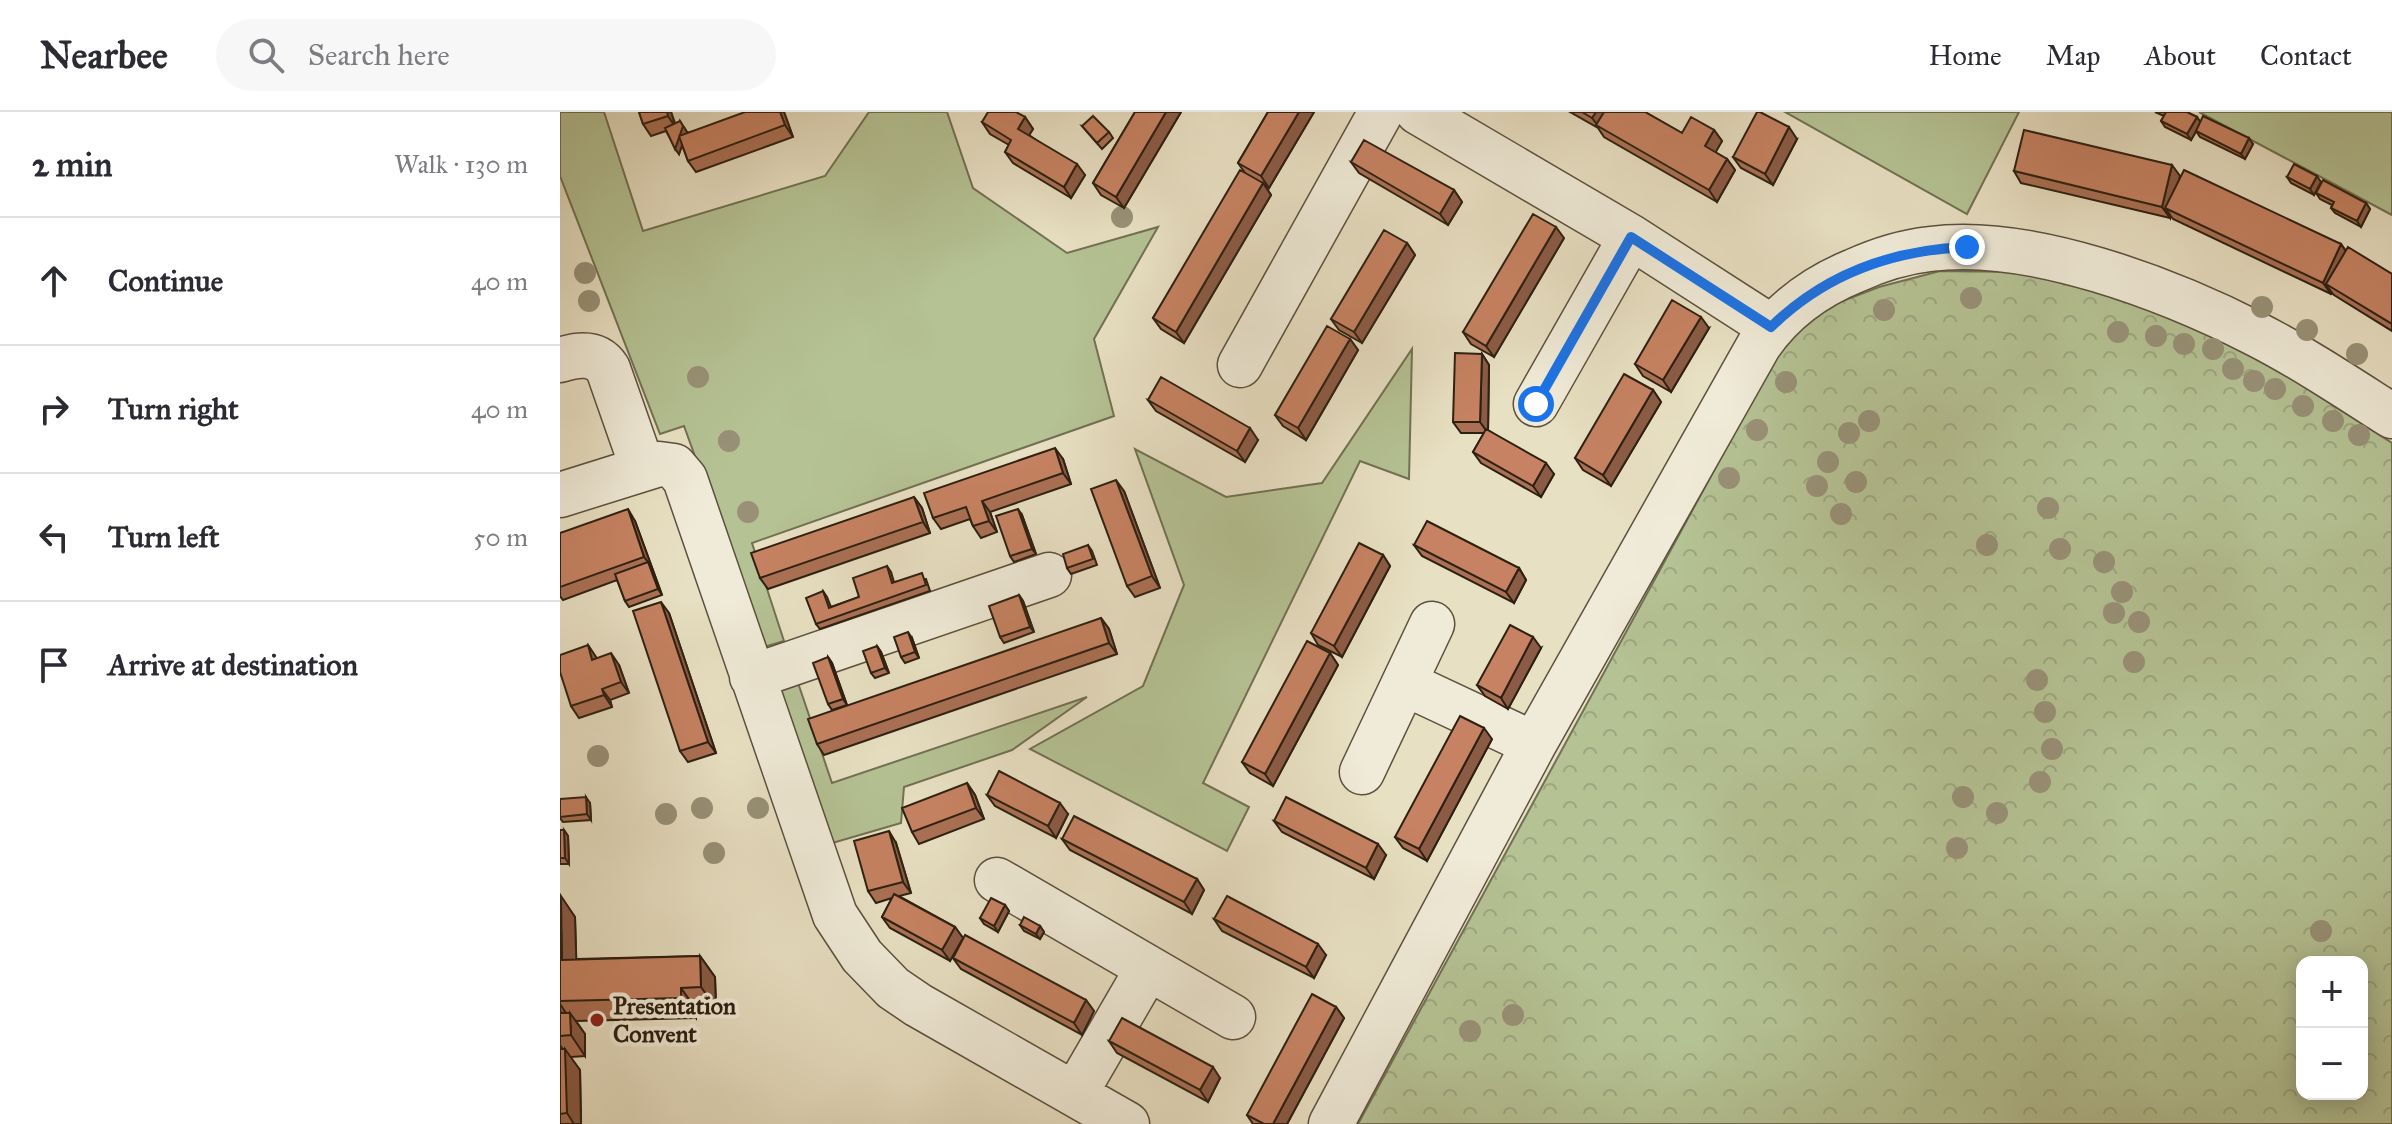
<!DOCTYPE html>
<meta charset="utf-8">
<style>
:root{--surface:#fff;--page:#f7f7f7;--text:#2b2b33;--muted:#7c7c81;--line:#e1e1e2}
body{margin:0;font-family:"IM FELL Great Primer",serif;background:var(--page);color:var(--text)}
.controls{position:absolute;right:24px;bottom:24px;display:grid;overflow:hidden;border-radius:16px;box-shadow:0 4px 20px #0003}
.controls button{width:72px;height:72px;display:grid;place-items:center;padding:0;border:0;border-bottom:2px solid var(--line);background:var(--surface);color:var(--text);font:40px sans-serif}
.stop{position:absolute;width:24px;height:24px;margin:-18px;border:6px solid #1a73e8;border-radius:50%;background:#fff}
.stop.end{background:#1a73e8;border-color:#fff;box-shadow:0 2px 8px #0008}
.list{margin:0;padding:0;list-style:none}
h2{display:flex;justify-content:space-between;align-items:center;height:104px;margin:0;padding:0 32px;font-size:34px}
h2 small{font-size:26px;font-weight:400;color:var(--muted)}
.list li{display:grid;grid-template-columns:52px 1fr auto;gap:24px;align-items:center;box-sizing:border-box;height:128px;padding:0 32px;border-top:2px solid var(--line)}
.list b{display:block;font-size:30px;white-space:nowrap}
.list em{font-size:26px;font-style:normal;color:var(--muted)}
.icon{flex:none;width:44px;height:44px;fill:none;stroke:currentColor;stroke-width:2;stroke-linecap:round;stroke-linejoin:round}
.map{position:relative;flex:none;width:1832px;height:1012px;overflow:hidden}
header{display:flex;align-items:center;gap:48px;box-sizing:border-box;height:112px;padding:0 40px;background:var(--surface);border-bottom:2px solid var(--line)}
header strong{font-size:38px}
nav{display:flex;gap:44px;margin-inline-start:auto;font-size:28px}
.search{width:560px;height:72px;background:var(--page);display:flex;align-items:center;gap:20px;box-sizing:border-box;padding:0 28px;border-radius:44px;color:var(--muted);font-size:30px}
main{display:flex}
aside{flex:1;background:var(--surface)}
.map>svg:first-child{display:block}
.grass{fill:#b5c294;stroke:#717153;stroke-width:2}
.forest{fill:url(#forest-crowns);stroke:#717153;stroke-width:2;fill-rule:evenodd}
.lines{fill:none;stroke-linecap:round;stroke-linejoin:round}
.minor-casing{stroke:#5c503e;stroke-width:47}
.minor{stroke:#f0ebd8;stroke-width:44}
.tree{fill:#989177}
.wall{fill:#aa7054;stroke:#2d2012;stroke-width:2}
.shaded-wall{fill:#8b5b45;stroke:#2d2012;stroke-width:2}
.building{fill:#c68262;stroke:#2d2012;stroke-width:2}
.route{stroke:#1a73e8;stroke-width:10}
.poi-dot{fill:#8f2418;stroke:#f0ebd8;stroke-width:3}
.labels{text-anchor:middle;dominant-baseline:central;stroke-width:8;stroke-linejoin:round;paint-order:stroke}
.poi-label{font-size:24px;font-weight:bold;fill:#2d2012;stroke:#f0ebd8;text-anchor:start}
</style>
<header>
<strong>Nearbee</strong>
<div class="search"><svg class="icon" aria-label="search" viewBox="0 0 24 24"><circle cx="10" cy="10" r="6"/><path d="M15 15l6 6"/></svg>Search here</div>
<nav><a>Home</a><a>Map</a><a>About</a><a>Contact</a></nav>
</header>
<main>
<aside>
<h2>2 min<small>Walk · 130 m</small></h2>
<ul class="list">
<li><svg class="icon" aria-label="ahead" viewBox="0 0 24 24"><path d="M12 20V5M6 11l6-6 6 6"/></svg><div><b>Continue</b></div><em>40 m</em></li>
<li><svg class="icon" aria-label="right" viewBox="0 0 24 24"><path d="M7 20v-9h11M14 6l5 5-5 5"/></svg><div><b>Turn right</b></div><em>40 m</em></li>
<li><svg class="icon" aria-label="left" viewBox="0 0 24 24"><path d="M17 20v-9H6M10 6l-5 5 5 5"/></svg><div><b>Turn left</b></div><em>50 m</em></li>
<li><svg class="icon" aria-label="arrive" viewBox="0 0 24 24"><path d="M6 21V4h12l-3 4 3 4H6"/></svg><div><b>Arrive at destination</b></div></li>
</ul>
</aside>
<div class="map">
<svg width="1832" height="1012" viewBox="0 0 1832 1012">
<defs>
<pattern id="forest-crowns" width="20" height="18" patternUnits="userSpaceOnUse" patternTransform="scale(2)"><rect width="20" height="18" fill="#b5c294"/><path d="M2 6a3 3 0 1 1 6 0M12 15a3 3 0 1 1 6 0" fill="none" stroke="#9ca67f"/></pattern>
</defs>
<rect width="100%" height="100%" fill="#e8e0c3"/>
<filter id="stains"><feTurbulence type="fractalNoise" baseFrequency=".0025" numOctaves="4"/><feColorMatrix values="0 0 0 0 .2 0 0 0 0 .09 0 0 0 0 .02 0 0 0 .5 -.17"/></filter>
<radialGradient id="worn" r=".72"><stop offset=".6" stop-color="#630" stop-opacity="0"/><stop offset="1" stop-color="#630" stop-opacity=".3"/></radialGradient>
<!-- grass -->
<path class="grass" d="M0,0H44L83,119L265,64L309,0H387L413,76L507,141L598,115L534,227L554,304L192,431L224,529L204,535L124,314L100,322L0,64Z
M1225,0H1459L1407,102Z
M1639,0H1832V103Z
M852,237L849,367L800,349L643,671L689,695L667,739L470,637L583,574L624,473L575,337L666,385L762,371Z
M235,562L272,671L527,585L452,638L344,675L341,711L269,732L212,570Z"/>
<!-- forest -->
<path class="forest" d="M1380,159L1461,160L1540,177L1685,237L1832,331V1012H798L1217,243L1251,201L1319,175ZM1742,850H1802V982H1742Z"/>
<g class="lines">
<defs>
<path id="minor" d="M858,0L1071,125L1211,215
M0,248C18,242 37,240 48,257L83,357
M680,253L821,0
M976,292L1071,125
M0,383L99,352L114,354L125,367L275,803L302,844L333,876L358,893L567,1012
M192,565L489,463
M844,571L974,632
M802,660L872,512
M437,768L673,905
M515,982L588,856
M771,1012L974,632L1199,233C1223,198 1255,175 1294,159C1318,148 1343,140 1370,137C1470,124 1608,177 1696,222C1743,246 1788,276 1832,304"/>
</defs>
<!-- minor casing -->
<use href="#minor" class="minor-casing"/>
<!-- minor -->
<use href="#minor" class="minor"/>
</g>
<!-- trees -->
<g class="tree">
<circle cx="562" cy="105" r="11"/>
<circle cx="25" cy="161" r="11"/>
<circle cx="1411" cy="186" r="11"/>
<circle cx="29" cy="189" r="11"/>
<circle cx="1702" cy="195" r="11"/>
<circle cx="1324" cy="198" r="11"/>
<circle cx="1747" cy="218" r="11"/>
<circle cx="1558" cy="220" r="11"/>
<circle cx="1596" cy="224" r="11"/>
<circle cx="1624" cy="232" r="11"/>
<circle cx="1653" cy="237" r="11"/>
<circle cx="1797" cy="242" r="11"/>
<circle cx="1673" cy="257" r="11"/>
<circle cx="138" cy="265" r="11"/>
<circle cx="1694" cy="269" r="11"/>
<circle cx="1226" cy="270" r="11"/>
<circle cx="1715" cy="277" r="11"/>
<circle cx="1743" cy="294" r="11"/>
<circle cx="1309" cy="309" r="11"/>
<circle cx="1773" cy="309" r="11"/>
<circle cx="1197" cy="318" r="11"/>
<circle cx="1289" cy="321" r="11"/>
<circle cx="1799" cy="323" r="11"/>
<circle cx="169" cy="329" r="11"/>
<circle cx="1268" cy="350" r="11"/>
<circle cx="1169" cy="366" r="11"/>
<circle cx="1296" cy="370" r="11"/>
<circle cx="1257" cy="374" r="11"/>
<circle cx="1488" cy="396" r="11"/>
<circle cx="188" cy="400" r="11"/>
<circle cx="1281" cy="402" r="11"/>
<circle cx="1427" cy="433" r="11"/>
<circle cx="1500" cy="437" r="11"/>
<circle cx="1544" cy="450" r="11"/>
<circle cx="1562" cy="480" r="11"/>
<circle cx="1554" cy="501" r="11"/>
<circle cx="1579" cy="510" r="11"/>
<circle cx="1574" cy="550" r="11"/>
<circle cx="1477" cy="568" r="11"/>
<circle cx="1485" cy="600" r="11"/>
<circle cx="1492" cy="637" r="11"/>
<circle cx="38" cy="644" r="11"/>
<circle cx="1480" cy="670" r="11"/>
<circle cx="1403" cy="685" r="11"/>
<circle cx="142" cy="696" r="11"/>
<circle cx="198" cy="696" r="11"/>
<circle cx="1437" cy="701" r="11"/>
<circle cx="106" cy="702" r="11"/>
<circle cx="1397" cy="736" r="11"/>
<circle cx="154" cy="741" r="11"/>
<circle cx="1761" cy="819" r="11"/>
<circle cx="953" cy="903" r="11"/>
<circle cx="910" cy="919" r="11"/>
</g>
<!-- wall -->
<path class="wall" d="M79,0H111L115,11L124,15L127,20L126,21L224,0L233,25L136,60L128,49L122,33L119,42L106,19L91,24L83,12Z
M575,0H621L564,96L541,83L533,71Z
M708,0H754L709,76L704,72L711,83L624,231L601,217L593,206L685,61L678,51Z
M1010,0H1085L1122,21L1154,18L1162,29L1155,40L1167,47L1175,58L1157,90L1044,25L1038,16Z
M1595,0H1627L1637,5L1640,10L1693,32L1685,47L1640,25L1636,19L1631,28L1605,15L1601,9L1604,4Z
M465,5L473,17L469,23L525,63L511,86L453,51L445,40L449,33L430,22L422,10Z
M522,14L549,20L553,26L542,37Z
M1237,27L1213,73L1181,56L1173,45Z
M791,50L894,78L902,90L888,113L799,61Z
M1454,59L1620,64L1619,68L1781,132L1786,139L1832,162V219L1774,183L1772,181L1771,182L1613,107L1610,103V106L1461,71Z
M1727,65L1761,70L1754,83L1731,71Z
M1756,81L1806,91L1810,97L1801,115L1775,101L1771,96L1772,93L1760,87Z
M1004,126L934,245L911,232L903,220Z
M847,131L855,143L802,231L779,218L771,207Z
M1149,216L1111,280L1083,264L1075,252Z
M790,227L798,238L746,328L723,314L715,303Z
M922,242L929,253L928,318L994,362L981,385L921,351L913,340L924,321H901L893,310Z
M1093,278L1101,290L1051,374L1023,358L1015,346Z
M588,288L698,328L685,350L596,299Z
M503,347L511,372L430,400L437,420L421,426L413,414L410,407L381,417L373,406Z
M564,379L600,476L575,485L567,474Z
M354,385L362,396L370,421L208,477L200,466Z
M462,403L476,442L454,450L450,444Z
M75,409L102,483L69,495L65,489L57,468L3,488L0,484V421Z
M528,433L532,439L537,453L511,462L507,456Z
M854,433L959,456L966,468L954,491L862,444Z
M823,443L830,454L782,545L758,533L751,521Z
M327,454L331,460L334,470L366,467L370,479L260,517L256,512L263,479L267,485L271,495L299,485Z
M459,483L463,489L474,520L444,531L440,525Z
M109,501L156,641L128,650L120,639Z
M541,506L549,517L557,542L264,643L257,632Z
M352,526L359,546L345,551L341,545Z
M28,533L36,546L59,553L69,581L50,588L52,595L19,606L11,594Z
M317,534L321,540L329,561L315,566L311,561Z
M981,536L948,597L925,584L917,573Z
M770,541L778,553L713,674L690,661L682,650Z
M268,545L272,551L287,593L272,598L268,592Z
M932,627L867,749L843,736L835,725Z
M407,671L415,683L424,707L359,732L352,720Z
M427,683L508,702L496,726L435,694Z
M0,687L30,691L31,708L3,710L0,706Z
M714,709L826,743L814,767L722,720Z
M0,718H4L8,724L9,752H0Z
M502,727L637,767L644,778L632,802L510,738Z
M336,731L351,781L339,784L395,815L403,826L390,849L330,816L322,805L332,786L316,791L308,779Z
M0,784L15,805L16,847L140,844L155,865L156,896L136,897V906L16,909L25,922V944L10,945L20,958L21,1012H0Z
M445,793L449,799L438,820L424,812L420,806Z
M654,807L766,843L754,866L662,819Z
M460,813L480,814L484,820L480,827L464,819Z
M393,846L526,888L534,899L522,923L401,857Z
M776,895L784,906L727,1012H693L687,1003Z
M549,929L660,966L648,990L557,941Z"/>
<!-- shaded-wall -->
<path class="shaded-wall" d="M107,0H111L116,16L108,4Z
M220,0H224L233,25L225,13Z
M606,0H621L564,96L556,85Z
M739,0H754L709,76L701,64Z
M1036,0H1050L1039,15L1032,6Z
M465,5L473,17L466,28L458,17Z
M1637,5L1641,11L1631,28L1627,22Z
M120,9L127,20L119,42L115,37Z
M1229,15L1237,27L1213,73L1205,62Z
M1154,18L1162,29L1153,45L1145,34Z
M1689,26L1693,32L1685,47L1681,42Z
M1167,47L1175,58L1157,90L1149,78Z
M517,52L525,63L511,86L504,75Z
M1612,53L1620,64L1611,99L1605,96L1610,103V106L1602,95Z
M1757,64L1761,70L1754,83L1750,77Z
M703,71L711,83L624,231L616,220Z
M894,78L902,90L888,113L880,102Z
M1806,91L1810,97L1801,115L1797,109Z
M996,115L1004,126L934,245L926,234Z
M847,131L855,143L802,231L794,220Z
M1781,132L1789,144L1766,172L1772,181L1771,182L1763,171Z
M1141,205L1149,216L1111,280L1103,268Z
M790,227L798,238L746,328L738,316Z
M922,242L929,253L928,321L920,310Z
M1093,278L1101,290L1051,374L1043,363Z
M690,316L698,328L685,350L677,339Z
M495,336L503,347L511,372L503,361Z
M986,351L994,362L981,385L973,374Z
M556,368L564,379L600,476L592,464Z
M354,385L362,396L370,421L363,410Z
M422,389L430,400L437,420L429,409Z
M68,397L75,409L102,483L98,477L88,450L84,445Z
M458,397L462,403L476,442L472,437Z
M823,443L830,454L782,545L774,534Z
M959,456L966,468L954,491L946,480Z
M459,483L463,489L474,520L470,515Z
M101,490L109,501L156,641L148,630Z
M541,506L549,517L557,542L549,531Z
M348,520L352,526L359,546L355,540Z
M973,525L981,536L948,597L941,586Z
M28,533L36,545L40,559L32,548Z
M317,534L321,540L329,561L325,556Z
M51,541L59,553L69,581L61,570Z
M770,541L778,553L713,674L705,662Z
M268,545L272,551L287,593L283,587Z
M42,577L50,588L52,595L44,583Z
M924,616L932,627L867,749L859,737Z
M407,671L415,683L424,707L416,696Z
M26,685L30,691L31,708L27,702Z
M500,691L508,702L496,726L488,714Z
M4,718L8,724L9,752L5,746Z
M329,719L336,731L351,781L343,770Z
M818,732L826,743L814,767L806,756Z
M637,767L644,778L632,802L624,790Z
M1,784L15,805L17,869L2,848Z
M445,793L449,799L438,820L434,814Z
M480,814L484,820L480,827L476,822Z
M395,815L403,826L390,849L382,838Z
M758,832L766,843L754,866L746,855Z
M140,844L155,865L156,896L141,875Z
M121,876L136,897V906L121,886Z
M526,888L534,899L522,923L514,911Z
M0,892L10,907V901L25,922V944L11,923V914L0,899Z
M776,895L784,906L727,1012H713Z
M0,933L5,941V937L20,958L21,1012H14L7,1001L0,946Z
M653,955L660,966L648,990L640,978Z"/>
<!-- building -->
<path class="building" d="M79,0H107L108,4L83,12Z
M185,0H220L225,13L128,49L119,24Z
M428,0H456L465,5L458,17L517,52L504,75L445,40L451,28L422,10Z
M575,0H606L556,85L533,71Z
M708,0H739L701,64L678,51Z
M1022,0H1036L1032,6Z
M1044,0H1085L1122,21L1131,5L1154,18L1145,34L1167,47L1149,78L1036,13Z
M1197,0H1200L1229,15L1205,62L1173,45Z
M1606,0H1627L1637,5L1627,22L1601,9Z
M533,4L549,20L537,31L522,14Z
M1643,4L1689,26L1681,42L1636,19Z
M120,9L123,14L115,37L105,16Z
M1464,18L1612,53L1602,95L1454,59Z
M804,28L894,78L880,102L791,50Z
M1734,52L1757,64L1750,77L1727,65Z
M680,58L703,71L616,220L593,206Z
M1624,58L1781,132L1763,171L1605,96Z
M1763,68L1806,91L1797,109L1771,96L1774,90L1756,81Z
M973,102L996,115L926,234L903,220Z
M824,118L847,131L794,220L771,207Z
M1788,135L1832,162V212L1766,172Z
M1112,188L1141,205L1103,268L1075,252Z
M767,214L790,227L738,316L715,303Z
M895,241L922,242L920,310H893Z
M1064,262L1093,278L1043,363L1015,346Z
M601,265L690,316L677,339L588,288Z
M926,317L986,351L973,374L913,340Z
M495,336L503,361L422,389L429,409L413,414L406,395L373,406L364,381Z
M556,368L592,464L567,474L531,377Z
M354,385L363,410L200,466L191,441Z
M68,397L84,445L0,475V421Z
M458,397L472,437L450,444L436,404Z
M867,409L959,456L946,480L854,433Z
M799,431L823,443L774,534L751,521Z
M528,433L533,447L507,456L503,442Z
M88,450L98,477L65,489L55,462Z
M327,454L332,471L362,461L366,473L256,512L246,486L263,479L269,496L299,485L293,466Z
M459,483L470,515L440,525L429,494Z
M101,490L148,630L120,639L73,499Z
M541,506L549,531L257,632L248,607Z
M950,513L973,525L941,586L917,573Z
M348,520L355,540L341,545L334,525Z
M747,529L770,541L705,662L682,650Z
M28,533L32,548L51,541L61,570L42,577L44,583L11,594L0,560V543Z
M317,534L325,556L311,561L303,539Z
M268,545L283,587L268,592L253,551Z
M900,604L924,616L859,737L835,725Z
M439,659L500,691L488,714L427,683Z
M407,671L416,696L352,720L342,696Z
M26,685L27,702L0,705V687Z
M726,685L818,732L806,756L714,709Z
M514,704L637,767L624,790L502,727Z
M0,718H4L5,746H0Z
M329,719L343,770L308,779L294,729Z
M334,782L395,815L382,838L322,805Z
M0,784L2,848L140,844L141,875L121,876V886L0,889Z
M667,784L758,832L746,855L654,807Z
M431,786L445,793L434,814L420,806Z
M464,805L480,814L476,822L460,813Z
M405,823L526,888L514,911L393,846Z
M752,882L776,895L713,1012H704L687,1003Z
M0,901H10L11,923L0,924Z
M562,906L653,955L640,978L549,929Z
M0,937H5L7,1001L0,1002Z"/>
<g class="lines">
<!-- route -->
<path class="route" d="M976,292L1071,125L1211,215C1265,162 1332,138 1407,135"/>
</g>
<!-- markers -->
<circle class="poi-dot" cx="37" cy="908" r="8"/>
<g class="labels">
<!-- poi labels -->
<g class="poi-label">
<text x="53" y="894">Presentation<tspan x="53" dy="28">Convent</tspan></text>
</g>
</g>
<rect width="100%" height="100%" filter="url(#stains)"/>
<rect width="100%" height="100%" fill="url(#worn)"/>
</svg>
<div class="controls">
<button>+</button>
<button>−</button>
</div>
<div class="stop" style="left:976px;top:292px"></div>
<div class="stop end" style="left:1407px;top:135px"></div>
</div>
</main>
